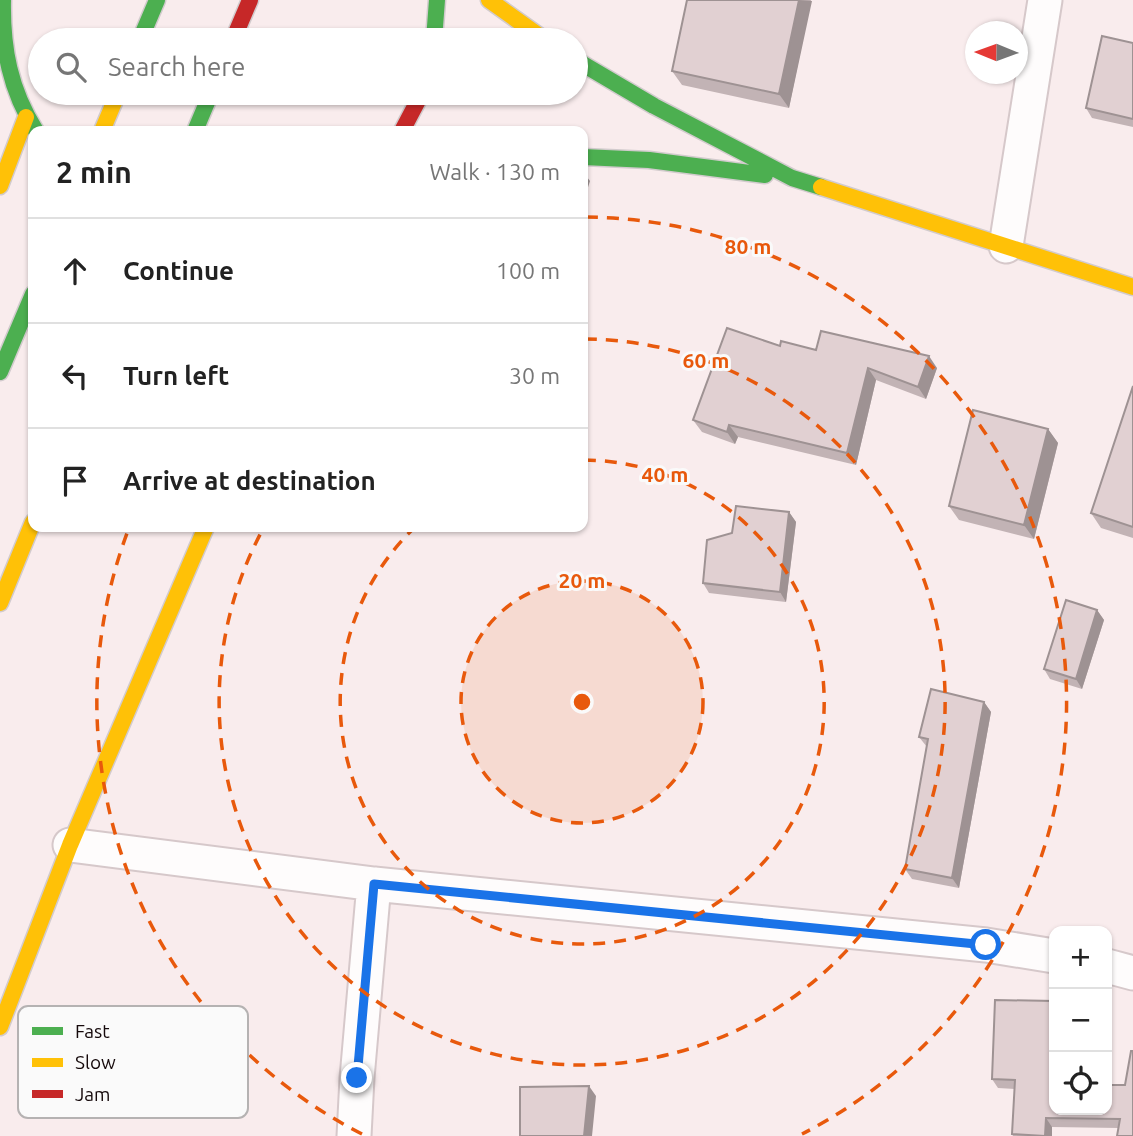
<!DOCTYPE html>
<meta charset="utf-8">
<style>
:root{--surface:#fff;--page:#f2f2f2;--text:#222;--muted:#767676;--line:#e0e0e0}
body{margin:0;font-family:Ubuntu,sans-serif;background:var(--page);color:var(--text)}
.controls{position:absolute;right:21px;bottom:21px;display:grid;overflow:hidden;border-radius:14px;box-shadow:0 2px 5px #0004}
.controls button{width:63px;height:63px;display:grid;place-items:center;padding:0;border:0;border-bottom:2px solid var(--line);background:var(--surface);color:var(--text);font:35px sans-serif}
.compass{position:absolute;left:965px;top:21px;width:63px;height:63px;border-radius:50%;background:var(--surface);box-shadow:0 2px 5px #0004;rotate:271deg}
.stop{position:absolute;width:21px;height:21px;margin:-16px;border:5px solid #1a73e8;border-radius:50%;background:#fff}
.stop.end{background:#1a73e8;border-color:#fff;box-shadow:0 2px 7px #0008}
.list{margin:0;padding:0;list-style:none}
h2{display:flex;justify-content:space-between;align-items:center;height:91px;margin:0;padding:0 28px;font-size:30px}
h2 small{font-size:23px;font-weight:400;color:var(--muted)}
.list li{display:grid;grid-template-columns:46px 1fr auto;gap:21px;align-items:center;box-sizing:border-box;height:105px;padding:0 28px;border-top:2px solid var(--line)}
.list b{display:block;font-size:26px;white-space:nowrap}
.list em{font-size:23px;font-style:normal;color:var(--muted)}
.icon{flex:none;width:38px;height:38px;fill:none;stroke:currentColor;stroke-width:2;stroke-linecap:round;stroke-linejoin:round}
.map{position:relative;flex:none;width:1133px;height:1136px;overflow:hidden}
.search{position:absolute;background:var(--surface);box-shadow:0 2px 5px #0004;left:28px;top:28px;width:560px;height:77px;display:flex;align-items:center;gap:18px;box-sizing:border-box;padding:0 24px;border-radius:38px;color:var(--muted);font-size:26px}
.panel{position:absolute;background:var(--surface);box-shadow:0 2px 5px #0004;left:28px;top:126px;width:560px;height:406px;border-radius:14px}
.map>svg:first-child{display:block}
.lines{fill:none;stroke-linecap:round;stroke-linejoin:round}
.street-casing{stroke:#d6c8ca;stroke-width:37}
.fast-casing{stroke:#d2cbcd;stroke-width:19}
.slow-casing{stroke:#d2cbcd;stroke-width:19}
.jam-casing{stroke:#d2cbcd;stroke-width:19}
.street{stroke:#fefcfc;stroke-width:33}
.fast{stroke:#4caf50;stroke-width:16}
.slow{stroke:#ffc107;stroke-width:16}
.jam{stroke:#c62828;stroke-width:16}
.wall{fill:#c2b3b5}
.shaded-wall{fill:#9e9293}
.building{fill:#e1d0d2;stroke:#9e9293;stroke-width:2}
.route{stroke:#1a73e8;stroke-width:9}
.ring{fill:none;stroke:#e8590c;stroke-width:3.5;stroke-dasharray:12 9}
.key{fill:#fafafa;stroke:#b5b2b2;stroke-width:2}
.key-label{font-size:19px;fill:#15090b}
.centre{fill:#e8590c;stroke:#fafafa;stroke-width:3.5}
.ring-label{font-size:21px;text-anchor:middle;font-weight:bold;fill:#e8590c;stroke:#fafafa;stroke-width:6;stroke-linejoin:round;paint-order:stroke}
</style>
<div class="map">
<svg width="1133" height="1136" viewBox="0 0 1133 1136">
<rect width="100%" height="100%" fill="#f9eced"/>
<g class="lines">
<defs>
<path id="street" d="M1006,246L1045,0
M70,845L374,884L986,945L1054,956
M1107,966L1133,973
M354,1136L357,1078L374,884"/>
<path id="fast" d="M3,0C2,48 10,90 36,131
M140,40L157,0
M434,40L437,0
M576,60L654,106L792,178L821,187
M195,131L211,93
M583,157L649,160L765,175
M0,372L33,294"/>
<path id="slow" d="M489,0L545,40
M102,131L118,93
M0,186L26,117
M821,187L1133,287
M0,603L33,522
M0,1027L70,845L206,527"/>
<path id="jam" d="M233,40L250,0
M402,131L422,93"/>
</defs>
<!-- street casing -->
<use href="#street" class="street-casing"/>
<!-- fast casing -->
<use href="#fast" class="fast-casing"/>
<!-- slow casing -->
<use href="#slow" class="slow-casing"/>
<!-- jam casing -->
<use href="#jam" class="jam-casing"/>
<!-- street -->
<use href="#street" class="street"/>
<!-- fast -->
<use href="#fast" class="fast"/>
<!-- slow -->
<use href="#slow" class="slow"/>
<!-- jam -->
<use href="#jam" class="jam"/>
</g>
<!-- wall -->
<path class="wall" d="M687,0H811L789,108L682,85L672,71Z
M1133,43V127L1092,118L1086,108Z
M780,346L816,350L937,368L926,399L876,380L856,465L738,437L735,444L702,432L693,420Z
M1133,386V538L1101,528L1091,513Z
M1048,429L1058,443L1034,539L959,520L949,506Z
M789,512L796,522L786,602L709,593L703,583L732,533Z
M1097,610L1104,620L1082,689L1050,679L1044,669Z
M984,702L991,712L959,888L912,879L905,869L927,747L919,737Z
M995,1000L1054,1110L1125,1085L1119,1128L1052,1127V1136H1013L1012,1134L1015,1089L998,1088L992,1079Z"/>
<!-- shaded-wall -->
<path class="shaded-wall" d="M799,0L812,1L789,108L779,94Z
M583,172L590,181L583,203Z
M929,356L937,368L926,399L918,387Z
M868,368L876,380L856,465L847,453Z
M729,425L738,437L735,444L727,432Z
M1048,429L1058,443L1034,539L1024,525Z
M789,512L796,522L786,602L780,592Z
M1097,610L1104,620L1082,689L1076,679Z
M984,702L991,712L959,888L952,878Z
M589,1086L596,1096L592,1136H584Z
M1046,1118L1052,1127V1136H1045Z"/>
<!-- building -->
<path class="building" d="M687,0H799L779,94L672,71Z
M1102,36L1133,43V119L1086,108Z
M727,328L780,346L781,341L816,350L821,331L929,356L918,387L868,368L847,453L729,425L727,432L693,420Z
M1133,386V527L1091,513Z
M973,410L1048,429L1024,525L949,506Z
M736,506L789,512L780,592L703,583L707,540L732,533Z
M1066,600L1097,610L1076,679L1044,669Z
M931,689L984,702L952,878L905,869L928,739L919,737Z
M995,1000L1054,1001V1110H1107V1085H1125L1131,1051H1133V1136H1117L1120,1119L1046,1118L1045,1136L1012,1134L1015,1080L992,1079Z
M589,1086L584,1136H520V1087Z"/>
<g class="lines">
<!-- route -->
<path class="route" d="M357,1078L374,884L986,945"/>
</g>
<!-- distance rings -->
<circle cx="582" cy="702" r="121" fill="#e8590c" fill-opacity=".12"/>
<g class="ring">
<circle cx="582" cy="702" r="121"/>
<path d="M584 460A242 242 0 1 1 414 528"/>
<path d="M585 339A363 363 0 1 1 263 529"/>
<path d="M362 1134A485 485 0 0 1 129 528M586 217A485 485 0 0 1 802 1134"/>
</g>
<!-- legend -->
<rect x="18" y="1006" width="230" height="112" rx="10" class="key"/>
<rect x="32" y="1027" width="31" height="8" fill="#4caf50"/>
<rect x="32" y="1058" width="31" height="9" fill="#ffc107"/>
<rect x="32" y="1090" width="31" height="8" fill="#c62828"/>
<g class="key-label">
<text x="75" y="1038">Fast</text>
<text x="75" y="1069">Slow</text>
<text x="75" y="1101">Jam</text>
</g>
<circle cx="582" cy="702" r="10" class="centre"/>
<g class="ring-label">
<text x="748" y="254">80 m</text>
<text x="706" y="368">60 m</text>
<text x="665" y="482">40 m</text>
<text x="582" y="588">20 m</text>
</g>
</svg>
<div class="controls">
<button>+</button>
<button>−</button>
<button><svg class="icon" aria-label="locate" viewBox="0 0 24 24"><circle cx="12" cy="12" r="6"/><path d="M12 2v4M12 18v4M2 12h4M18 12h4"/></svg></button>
</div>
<svg class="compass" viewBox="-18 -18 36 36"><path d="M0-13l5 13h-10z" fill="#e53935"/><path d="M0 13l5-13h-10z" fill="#767676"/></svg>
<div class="stop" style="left:986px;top:945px"></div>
<div class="stop end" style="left:357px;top:1078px"></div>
<div class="search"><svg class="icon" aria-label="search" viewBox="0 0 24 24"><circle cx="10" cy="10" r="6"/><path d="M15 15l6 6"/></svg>Search here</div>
<section class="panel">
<h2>2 min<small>Walk · 130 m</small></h2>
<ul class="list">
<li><svg class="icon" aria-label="ahead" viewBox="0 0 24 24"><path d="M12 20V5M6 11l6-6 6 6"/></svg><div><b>Continue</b></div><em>100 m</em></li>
<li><svg class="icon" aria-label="left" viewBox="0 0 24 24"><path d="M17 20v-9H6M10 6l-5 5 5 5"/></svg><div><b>Turn left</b></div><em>30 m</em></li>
<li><svg class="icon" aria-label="arrive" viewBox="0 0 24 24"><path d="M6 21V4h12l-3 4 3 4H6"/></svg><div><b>Arrive at destination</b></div></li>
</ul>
</section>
</div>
